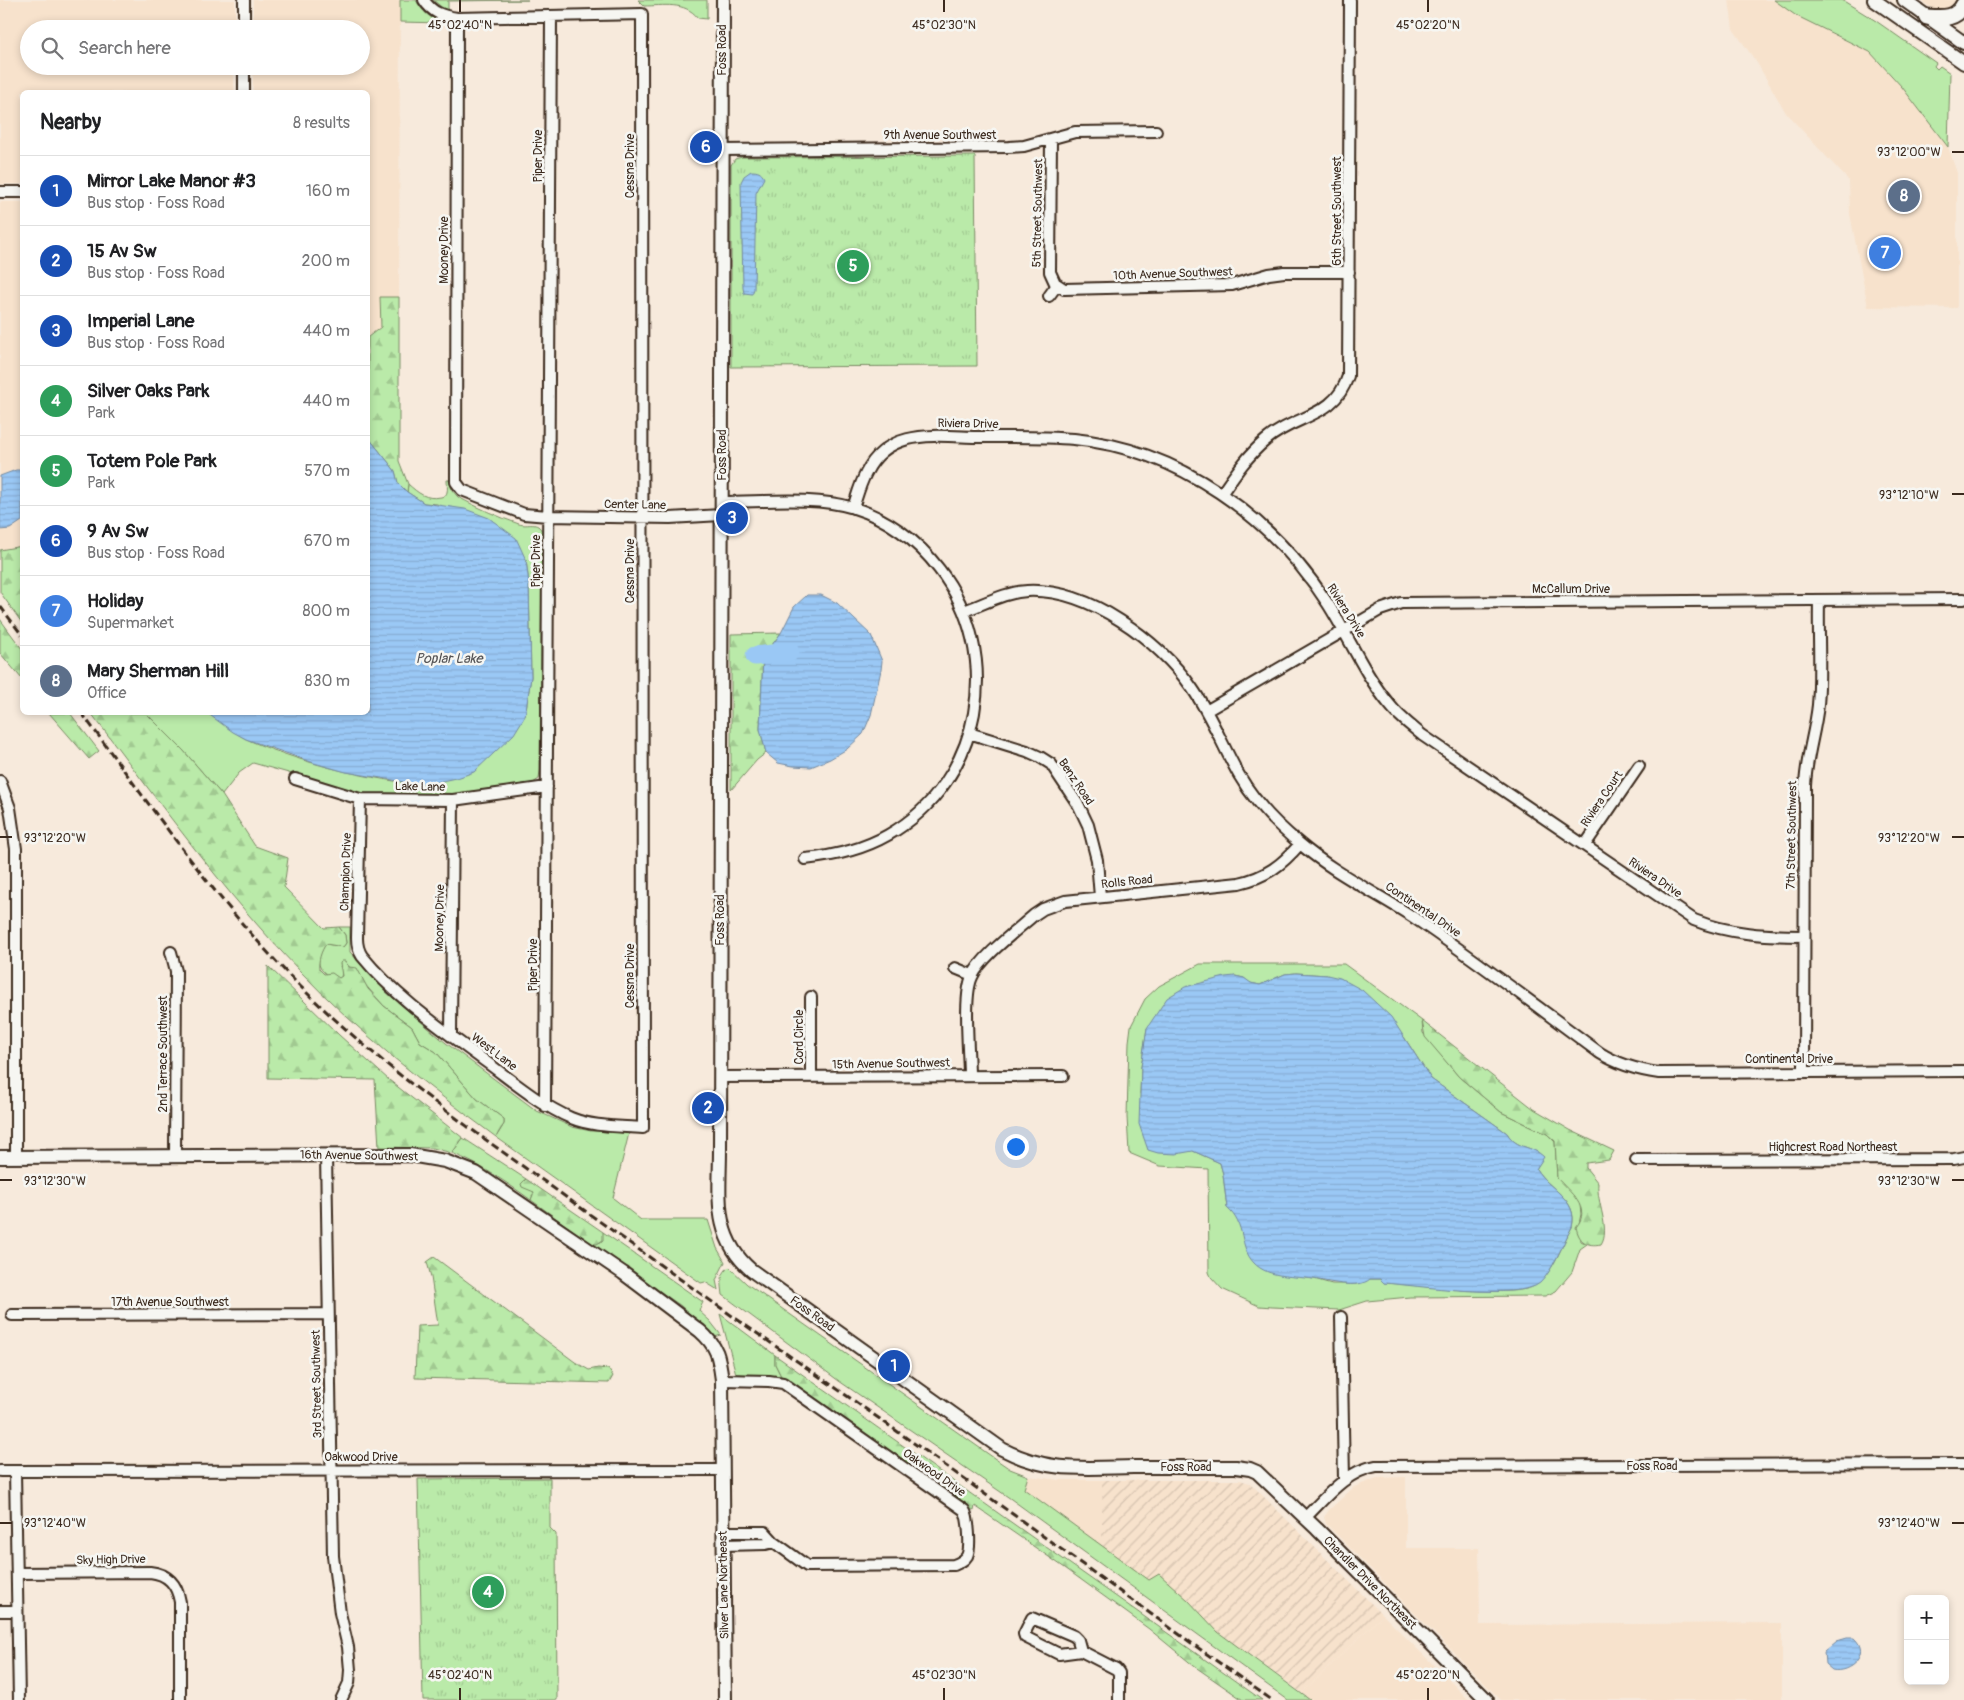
<!DOCTYPE html>
<meta charset="utf-8">
<style>
:root{--surface:#fff;--page:#f2f2f2;--text:#202124;--muted:#757577;--line:#e0e0e0;--accent:#c8321e}
body{margin:0;font-family:Pangolin,sans-serif;background:var(--page);color:var(--text)}
.controls{position:absolute;right:15px;bottom:15px;display:grid;overflow:hidden;border-radius:8px;box-shadow:0 2px 8px #0003}
.controls button{width:45px;height:45px;display:grid;place-items:center;padding:0;border:0;border-bottom:1px solid var(--line);background:var(--surface);color:var(--text);font:25px sans-serif}
.you{position:absolute;left:1015px;top:1146px;width:18px;height:18px;margin:-12px;border:4px solid #fff;border-radius:50%;background:#1a73e8;box-shadow:0 0 0 8px #1a73e833}
.badge{display:grid;place-items:center;width:32px;height:32px;border-radius:50%;background:var(--accent);color:#fff;font-size:16px;font-weight:700}
.pin{position:absolute;translate:-50% -50%;border:2px solid #fff;box-shadow:0 1px 5px #0006}
.list{margin:0;padding:0;list-style:none}
h2{display:flex;justify-content:space-between;align-items:center;height:65px;margin:0;padding:0 20px;font-size:21px}
h2 small{font-size:16px;font-weight:400;color:var(--muted)}
.list li{display:grid;grid-template-columns:32px 1fr auto;gap:15px;align-items:center;box-sizing:border-box;height:70px;padding:0 20px;border-top:1px solid var(--line)}
.list b{display:block;font-size:19px;white-space:nowrap}
.list p{margin:0;font-size:16px;white-space:nowrap;color:var(--muted)}
.list em{font-size:16px;font-style:normal;color:var(--muted)}
.icon{flex:none;width:28px;height:28px;fill:none;stroke:currentColor;stroke-width:2;stroke-linecap:round;stroke-linejoin:round}
.map{position:relative;flex:none;width:1964px;height:1700px;overflow:hidden}
.search{position:absolute;background:var(--surface);box-shadow:0 2px 8px #0003;left:20px;top:20px;width:350px;height:55px;display:flex;align-items:center;gap:12px;box-sizing:border-box;padding:0 18px;border-radius:28px;color:var(--muted);font-size:19px}
.panel{position:absolute;background:var(--surface);box-shadow:0 2px 8px #0003;left:20px;top:90px;width:350px;height:625px;border-radius:8px}
.map>svg:first-child{display:block}
.built{fill:#f7e2cc}
.industrial{fill:url(#industrial-furrows)}
.grass{fill:#baeaa9;stroke:#7a8a64;fill-rule:evenodd}
.forest{fill:url(#forest-firs);stroke:#7a8a64}
.park{fill:url(#park-tufts);stroke:#7a8a64}
.water{fill:url(#water-rules);stroke:#74899f}
.lines{fill:none;stroke-linecap:round;stroke-linejoin:round}
.river{stroke:#9ac8f5;stroke-width:19}
.minor-casing{stroke:#3b2a1e;stroke-width:14}
.tertiary-casing{stroke:#3b2a1e;stroke-width:16}
.secondary-casing{stroke:#3b2a1e;stroke-width:19}
.minor{stroke:#f6f6f2;stroke-width:10}
.tertiary{stroke:#f6f6f2;stroke-width:12}
.secondary{stroke:#f6f6f2;stroke-width:15}
.rail{stroke:#3b2a1e;stroke-width:3;stroke-dasharray:8 4;stroke-linecap:butt}
.ticks{fill:none;stroke:#3b2a1e;stroke-width:2}
.labels{text-anchor:middle;dominant-baseline:central;stroke-width:5;stroke-linejoin:round;paint-order:stroke}
.street-label{font-size:12px;fill:#3b2a1e;stroke:#f6f6f2}
.water-label{font-size:14px;font-style:italic;fill:#535254;stroke:#f6f6f2}
.ticks-label{font-size:12px;text-anchor:middle;fill:#3b2a1e;stroke:#f6f6f2;stroke-width:5;stroke-linejoin:round;paint-order:stroke}
</style>
<div class="map">
<svg width="1964" height="1700" viewBox="0 0 1964 1700">
<defs>
<pattern id="industrial-furrows" width="10" height="10" patternUnits="userSpaceOnUse" patternTransform="scale(1.25)"><rect width="10" height="10" fill="#f7e2cc"/><path d="M-1 1l2-2M0 10L10 0M9 11l2-2" fill="none" stroke="#d5c2af"/></pattern>
<pattern id="forest-firs" width="22" height="20" patternUnits="userSpaceOnUse" patternTransform="scale(1.25)"><rect width="22" height="20" fill="#baeaa9"/><path d="M5 1l3.5 6h-7zM16 11l3.5 6h-7z" fill="#a1c991"/></pattern>
<pattern id="park-tufts" width="24" height="20" patternUnits="userSpaceOnUse" patternTransform="scale(1.25)"><rect width="24" height="20" fill="#baeaa9"/><path d="M3 7l-1-3M5 7V3M7 7l1-3M15 17l-1-3M17 17v-4M19 17l1-3" fill="none" stroke="#a1c991"/></pattern>
<pattern id="water-rules" width="6" height="5" patternUnits="userSpaceOnUse" patternTransform="scale(1.25)"><rect width="6" height="5" fill="#9ac8f5"/><path d="M0 2.5h6" fill="none" stroke="#86acd2"/></pattern>
</defs>
<rect width="100%" height="100%" fill="#f7eadc"/>
<filter id="ink" filterUnits="userSpaceOnUse"><feTurbulence type="fractalNoise" baseFrequency=".02" numOctaves="2"/><feDisplacementMap in="SourceGraphic" scale="10" xChannelSelector="R" yChannelSelector="G"/><feConvolveMatrix kernelMatrix="1 2 1 2 8 2 1 2 1" color-interpolation-filters="sRGB"/></filter>
<g filter="url(#ink)">
<!-- built -->
<path class="built" d="M0,0H235V29H29V66H234V92H22V184H0Z
M253,0H400L399,297H380L381,327L368,337V92H253V66H361V29H253Z
M1729,0H1774L1795,15L1870,52L1902,87L1948,147L1957,173V308L1868,307L1850,214L1849,181L1786,113L1757,63L1733,29Z
M1920,0H1956L1948,9L1941,10L1933,9Z
M0,202H22V546L0,550Z
M1028,1476L1060,1480H1102V1548L1024,1489Z
M1406,1477V1548H1479L1480,1625L1782,1623V1700H1501L1326,1524L1324,1517L1329,1510L1354,1487L1377,1478Z
M1383,1615L1469,1700H1310L1302,1693Z"/>
<!-- industrial -->
<path class="industrial" d="M1102,1480H1240L1250,1483L1383,1615L1302,1693L1218,1632L1188,1600L1149,1580L1102,1548Z"/>
<!-- grass -->
<path class="grass" d="M400,0H416C422,12 431,19 443,23L400,22Z
M433,0H528L448,1V9L445,10Z
M638,0H707V19L698,18C685,1 663,6 644,6Z
M1774,0H1842L1876,21L1936,63L1934,66L1937,69L1940,66L1950,73L1948,147L1902,87L1870,52L1795,15Z
M447,480H449L452,490L458,497C477,507 498,517 519,524C528,527 538,520 542,532L540,770L539,779L533,783L444,795L363,794L253,763L239,773L222,795L183,750L146,713C161,713 196,710 208,713C216,715 233,733 246,739C299,762 358,777 416,784L525,716L531,677L529,584L526,560L437,504L424,503L407,492L408,484C418,493 426,500 441,497C444,496 446,496 447,492C448,489 447,484 447,480Z
M339,927H350V952L386,992L446,1043L537,1111L572,1127L591,1131L629,1133L613,1198L641,1220H708L717,1248L725,1262L716,1280L718,1290L705,1282L701,1283L496,1137L504,1124V1119L477,1099L436,1052L420,1042L412,1027L384,1006L345,962L340,966L342,971L341,978C319,977 312,961 326,944L343,947L346,943L345,935Z
M1200,964H1344L1422,1021L1423,1033L1459,1077L1501,1112L1547,1134L1555,1142L1557,1178L1577,1197L1580,1205L1581,1214L1579,1224L1581,1241L1587,1244L1580,1249L1572,1272L1556,1291L1545,1296L1410,1297L1367,1301L1339,1310L1272,1307L1259,1306L1222,1289L1211,1277L1209,1272L1208,1169L1160,1166L1129,1153L1127,1117L1129,1042L1131,1026L1145,999L1159,986ZM1296,973L1327,975L1404,1037L1431,1079L1507,1133C1517,1150 1532,1145 1543,1157L1536,1169C1548,1189 1579,1199 1572,1227C1561,1246 1554,1272 1536,1285C1517,1300 1412,1284 1384,1283L1380,1279H1370L1356,1284H1332L1314,1279L1274,1273L1241,1230C1239,1220 1235,1214 1227,1208L1223,1174L1220,1163L1193,1151L1140,1094L1141,1067L1147,1028L1235,976L1244,978L1250,983L1260,985L1285,974Z
M463,1138L526,1179L523,1181L534,1192L531,1200C506,1182 481,1165 452,1153Z
M603,1232L703,1302L699,1311L710,1321L721,1335L715,1337L681,1306L592,1244L601,1242Z
M729,1267L747,1284L994,1458L1010,1469L1028,1476L1024,1489L1149,1580L1159,1574L1188,1600L1218,1632L1310,1700H1288L1011,1499L839,1381L723,1295C722,1284 719,1275 729,1267Z
M720,1314L775,1355V1364L781,1376L736,1374Z"/>
<!-- forest -->
<path class="forest" d="M380,297H399V461L408,484L407,492L398,483L395,471L389,463L368,437V337L381,327Z
M22,546V623L0,592V550Z
M0,619L22,649V679L0,653Z
M781,633L763,657L760,729L766,753L757,760L731,790V634Z
M49,713H70L99,751L89,759Z
M91,713H146L183,750L222,795L255,846L288,858L284,887L324,928L339,927L345,935L346,943L343,947L326,944C321,951 318,961 319,969L324,974L332,973L339,978L342,976L340,963L342,961H345L349,967L357,968L368,989L384,1006L412,1027L420,1042L436,1052L477,1099L504,1119V1124L496,1137C427,1086 359,1033 300,971C222,891 158,800 91,713Z
M268,966L339,1035L389,1080L463,1138L452,1153L433,1148L379,1147L375,1080L268,1078Z
M1422,1021L1534,1109L1570,1130L1614,1151L1609,1160L1586,1163V1168L1598,1183C1596,1202 1611,1229 1601,1244C1586,1247 1579,1241 1576,1227C1593,1208 1568,1191 1557,1178L1555,1141L1547,1134L1501,1112L1459,1077L1425,1037Z
M526,1179L603,1232V1240L597,1244H592L531,1200L534,1192L522,1187L521,1184Z
M434,1257L575,1362L589,1370L598,1368L608,1369L613,1376L609,1383L415,1378L417,1326L438,1325L431,1277L427,1262Z
M775,1355L1262,1700H1243L1194,1666L1149,1629L1065,1568L975,1506L974,1511L781,1376L775,1364Z"/>
<!-- park -->
<path class="park" d="M975,156L977,366L731,367V165L735,159L742,157Z
M550,1478V1528L556,1534L557,1700H423L418,1479Z"/>
<!-- water -->
<path class="water" d="M751,171C758,171 761,172 764,178L756,193L754,289L752,294L744,293L743,288L741,182L744,176Z
M368,437L389,463L395,471L398,483L407,492L424,503L465,509L489,518L516,538L526,560L529,584L531,677L525,716L514,734L474,772L460,777L433,783L416,784L346,772L314,763L246,739L233,732L207,713L368,712Z
M16,470H22V521L10,529L0,530V476Z
M807,595H821L837,603L871,635L882,661L881,670L871,715L863,734L847,749L830,759L811,767L793,766L778,763L766,753L760,729L763,657L781,633L794,607Z
M1296,973L1327,975L1340,978L1362,990L1391,1017L1431,1079L1507,1133C1517,1150 1532,1145 1544,1157L1536,1169C1548,1189 1579,1199 1572,1227C1563,1243 1552,1272 1540,1283C1519,1301 1413,1285 1384,1283L1380,1279H1370C1358,1290 1327,1281 1313,1279C1295,1276 1268,1278 1254,1263C1238,1246 1247,1225 1227,1208L1223,1174L1220,1163L1193,1151L1176,1154L1158,1153L1148,1150L1139,1124L1141,1067L1147,1028L1167,998L1185,987L1225,977L1235,976L1244,978L1251,983L1260,985L1285,974Z
M1847,1638H1854C1872,1654 1849,1674 1832,1670L1825,1664L1824,1652L1837,1641Z"/>
<g class="lines">
<!-- river -->
<path class="river" d="M764,655L755,656L790,652"/>
<defs>
<path id="minor" d="M244,0V29
M457,18L456,482L462,490L524,514L548,516L670,518L721,515
M244,66V92
M1051,139L1050,272L1055,283L1064,289L1232,285L1269,274L1284,272H1349
M722,150L1009,147L1024,146L1075,132L1156,131
M0,192H22
M1049,296L1057,285
M1222,493C1235,474 1248,455 1266,440C1296,414 1335,418 1348,376L1350,0
M722,502C763,502 814,496 854,508C887,518 918,541 939,569C1005,654 983,781 888,835C862,850 834,856 805,859
M853,508C857,496 860,484 866,473C888,428 935,436 976,437C1008,437 1042,436 1074,439C1179,449 1272,517 1328,604C1349,637 1364,674 1389,704C1398,716 1410,725 1422,735L1694,920C1729,934 1766,936 1804,936
M964,611C984,604 1005,592 1027,591C1088,588 1159,640 1192,688C1211,715 1223,747 1239,775C1254,801 1276,824 1299,843C1334,873 1378,894 1416,919C1479,962 1539,1008 1600,1053C1619,1065 1638,1070 1659,1073L1964,1071
M1206,711L1380,610L1401,603L1964,599
M969,733L1027,751L1040,757L1051,764L1079,806L1088,825L1097,860L1100,897
M295,779L360,799L453,800L547,787
M0,781L10,808L16,849V1156
M360,799L357,938C357,944 358,950 362,956C397,999 445,1031 489,1064C516,1084 541,1105 571,1118C593,1127 619,1126 643,1128L642,14L457,18C443,16 432,13 424,0
M1585,845L1639,766
M171,952L176,971L175,1156
M955,968L972,975
M451,1036L453,800
M1804,1071L1805,786C1806,758 1815,733 1818,705C1821,671 1818,635 1819,601
M969,1076C969,1052 963,996 972,977C980,958 1017,930 1034,915L1043,909L1065,901L1239,883C1266,877 1282,865 1300,844
M720,1077L1063,1076
M811,1077V997
M545,1106L551,16
M326,1155L333,1556L340,1613L348,1647L350,1670L349,1683L341,1700
M1636,1160L1954,1159L1964,1157
M12,1315L328,1314
M1341,1317L1344,1480
M722,1380L769,1381L783,1383L964,1510C969,1517 971,1548 967,1556C964,1561 959,1563 954,1565L807,1566L774,1542L765,1532H723
M0,1471L722,1470
M15,1471L19,1700
M1305,1518C1326,1497 1346,1471 1376,1466L1964,1464
M723,1545L766,1544L774,1542
M17,1573L150,1572C168,1574 177,1584 180,1602V1700
M0,1611H17
M1081,1651L1078,1640L1074,1636L1032,1618L1024,1634L1025,1637L1059,1654L1081,1651L1116,1669L1119,1673V1700"/>
<path id="tertiary" d="M723,0L720,1149C720,1196 712,1236 751,1270L1002,1449C1048,1473 1083,1468 1133,1467C1167,1467 1202,1467 1236,1467L1250,1469L1257,1472L1317,1529L1487,1700
M1874,0L1964,63
M1904,0L1964,43
M0,1157L410,1155L445,1161L476,1173L623,1273L700,1331C718,1347 719,1357 722,1380L725,1700"/>
<path id="secondary" d="M1927,17C1942,18 1956,20 1964,4"/>
</defs>
<!-- minor casing -->
<use href="#minor" class="minor-casing"/>
<!-- tertiary casing -->
<use href="#tertiary" class="tertiary-casing"/>
<!-- secondary casing -->
<use href="#secondary" class="secondary-casing"/>
<!-- minor -->
<use href="#minor" class="minor"/>
<!-- tertiary -->
<use href="#tertiary" class="tertiary"/>
<!-- secondary -->
<use href="#secondary" class="secondary"/>
<!-- rail -->
<path class="rail" d="M0,606L22,635
M81,712C151,806 218,905 301,987C375,1061 460,1122 545,1182C628,1242 710,1301 794,1359C955,1470 1112,1588 1272,1700"/>
</g>
</g>
<!-- ticks -->
<path class="ticks" d="M460,0V12M944,0V12M1428,0V12M1952,152H1964M1952,494H1964M0,837H12M1952,837H1964M0,1180H12M1952,1180H1964M0,1523H12M1952,1523H1964M460,1688V1700M944,1688V1700M1428,1688V1700"/>
<g class="labels">
<!-- street labels -->
<g class="street-label">
<text transform="translate(722 50) rotate(-90)">Foss Road</text>
<text x="940" y="135">9th Avenue Southwest</text>
<text transform="translate(538 156) rotate(-90)">Piper Drive</text>
<text transform="translate(630 166) rotate(-90)">Cessna Drive</text>
<text transform="translate(1337 211) rotate(-90)">6th Street Southwest</text>
<text transform="translate(1038 213) rotate(-89)">5th Street Southwest</text>
<text transform="translate(444 250) rotate(-90)">Mooney Drive</text>
<text transform="translate(1173 274) rotate(-2)">10th Avenue Southwest</text>
<text transform="translate(968 424) rotate(1)">Riviera Drive</text>
<text transform="translate(722 455) rotate(-90)">Foss Road</text>
<text transform="translate(635 505) rotate(1)">Center Lane</text>
<text transform="translate(536 561) rotate(-90)">Piper Drive</text>
<text transform="translate(630 571) rotate(-90)">Cessna Drive</text>
<text x="1571" y="589">McCallum Drive</text>
<text transform="translate(1346 611) rotate(58)">Riviera Drive</text>
<text transform="translate(1076 782) rotate(56)">Benz Road</text>
<text transform="translate(420 787) rotate(1)">Lake Lane</text>
<text transform="translate(1602 799) rotate(-56)">Riviera Court</text>
<text transform="translate(1792 835) rotate(-89)">7th Street Southwest</text>
<text transform="translate(346 872) rotate(-88)">Champion Drive</text>
<text transform="translate(1655 878) rotate(34)">Riviera Drive</text>
<text transform="translate(1127 882) rotate(-6)">Rolls Road</text>
<text transform="translate(1423 910) rotate(34)">Continental Drive</text>
<text transform="translate(440 918) rotate(-89)">Mooney Drive</text>
<text transform="translate(720 920) rotate(-90)">Foss Road</text>
<text transform="translate(533 965) rotate(-90)">Piper Drive</text>
<text transform="translate(630 976) rotate(-90)">Cessna Drive</text>
<text transform="translate(799 1037) rotate(-90)">Cord Circle</text>
<text transform="translate(494 1052) rotate(37)">West Lane</text>
<text transform="translate(163 1054) rotate(-90)">2nd Terrace Southwest</text>
<text x="1789" y="1059">Continental Drive</text>
<text transform="translate(891 1064) rotate(-1)">15th Avenue Southwest</text>
<text x="1833" y="1147">Highcrest Road Northeast</text>
<text transform="translate(359 1156) rotate(1)">16th Avenue Southwest</text>
<text x="170" y="1302">17th Avenue Southwest</text>
<text transform="translate(812 1314) rotate(36)">Foss Road</text>
<text transform="translate(317 1384) rotate(-91)">3rd Street Southwest</text>
<text x="361" y="1457">Oakwood Drive</text>
<text x="1652" y="1466">Foss Road</text>
<text x="1186" y="1467">Foss Road</text>
<text transform="translate(934 1473) rotate(35)">Oakwood Drive</text>
<text transform="translate(111 1560) rotate(-1)">Sky High Drive</text>
<text transform="translate(1370 1583) rotate(45)">Chandler Drive Northeast</text>
<text transform="translate(724 1585) rotate(-91)">Silver Lane Northeast</text>
</g>
<!-- water labels -->
<g class="water-label">
<text x="449" y="658">Poplar Lake</text>
</g>
</g>
<g class="ticks-label">
<text x="460" y="29">45°02'40"N</text>
<text x="944" y="29">45°02'30"N</text>
<text x="1428" y="29">45°02'20"N</text>
<text x="1909" y="156">93°12'00"W</text>
<text x="1909" y="499">93°12'10"W</text>
<text x="1909" y="842">93°12'20"W</text>
<text x="55" y="842">93°12'20"W</text>
<text x="1909" y="1185">93°12'30"W</text>
<text x="55" y="1185">93°12'30"W</text>
<text x="1909" y="1527">93°12'40"W</text>
<text x="55" y="1527">93°12'40"W</text>
<text x="460" y="1679">45°02'40"N</text>
<text x="944" y="1679">45°02'30"N</text>
<text x="1428" y="1679">45°02'20"N</text>
</g>
</svg>
<div class="controls">
<button>+</button>
<button>−</button>
</div>
<div class="you"></div>
<div class="pin badge" style="left:894px;top:1366px;background:#1a4fb4">1</div>
<div class="pin badge" style="left:708px;top:1108px;background:#1a4fb4">2</div>
<div class="pin badge" style="left:732px;top:518px;background:#1a4fb4">3</div>
<div class="pin badge" style="left:488px;top:1592px;background:#2e9e5b">4</div>
<div class="pin badge" style="left:853px;top:266px;background:#2e9e5b">5</div>
<div class="pin badge" style="left:706px;top:147px;background:#1a4fb4">6</div>
<div class="pin badge" style="left:1885px;top:253px;background:#3f7fe0">7</div>
<div class="pin badge" style="left:1904px;top:196px;background:#5c6f8a">8</div>
<div class="search"><svg class="icon" aria-label="search" viewBox="0 0 24 24"><circle cx="10" cy="10" r="6"/><path d="M15 15l6 6"/></svg>Search here</div>
<section class="panel">
<h2>Nearby<small>8 results</small></h2>
<ul class="list">
<li><span class="badge" style="background:#1a4fb4">1</span><div><b>Mirror Lake Manor #3</b><p>Bus stop · Foss Road</p></div><em>160 m</em></li>
<li><span class="badge" style="background:#1a4fb4">2</span><div><b>15 Av Sw</b><p>Bus stop · Foss Road</p></div><em>200 m</em></li>
<li><span class="badge" style="background:#1a4fb4">3</span><div><b>Imperial Lane</b><p>Bus stop · Foss Road</p></div><em>440 m</em></li>
<li><span class="badge" style="background:#2e9e5b">4</span><div><b>Silver Oaks Park</b><p>Park</p></div><em>440 m</em></li>
<li><span class="badge" style="background:#2e9e5b">5</span><div><b>Totem Pole Park</b><p>Park</p></div><em>570 m</em></li>
<li><span class="badge" style="background:#1a4fb4">6</span><div><b>9 Av Sw</b><p>Bus stop · Foss Road</p></div><em>670 m</em></li>
<li><span class="badge" style="background:#3f7fe0">7</span><div><b>Holiday</b><p>Supermarket</p></div><em>800 m</em></li>
<li><span class="badge" style="background:#5c6f8a">8</span><div><b>Mary Sherman Hill</b><p>Office</p></div><em>830 m</em></li>
</ul>
</section>
</div>
